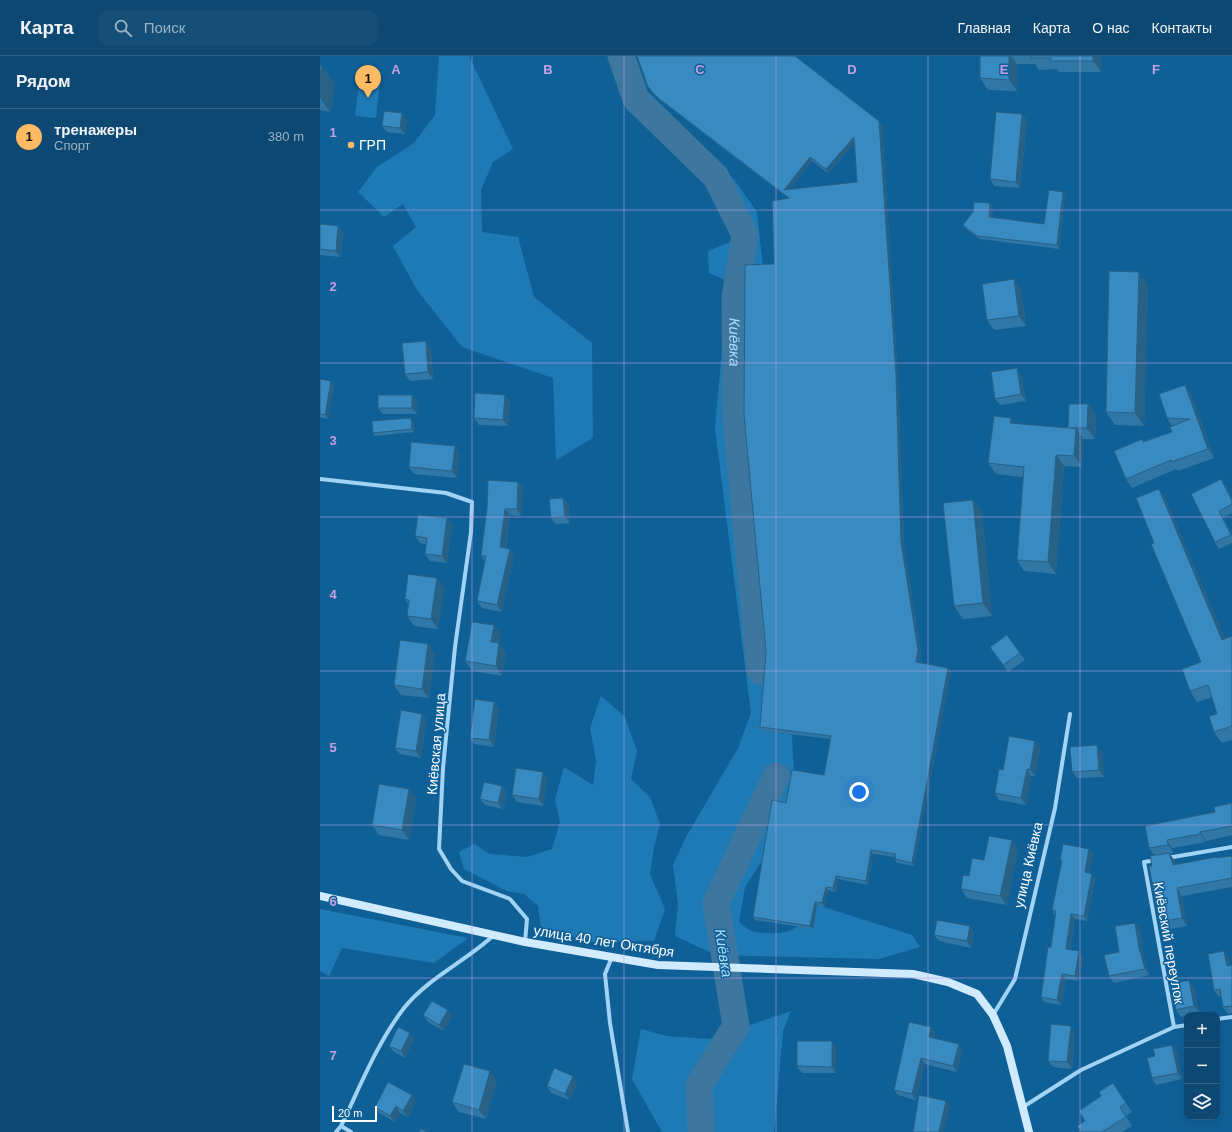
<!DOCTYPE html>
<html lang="ru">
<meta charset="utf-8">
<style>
:root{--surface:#0c4872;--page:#154f77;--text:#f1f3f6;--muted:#9ab2c4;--line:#2c6084;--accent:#ffba64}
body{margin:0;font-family:Helvetica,sans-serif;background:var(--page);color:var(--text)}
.controls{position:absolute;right:12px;bottom:12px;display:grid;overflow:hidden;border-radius:8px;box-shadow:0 4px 16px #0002}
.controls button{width:36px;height:36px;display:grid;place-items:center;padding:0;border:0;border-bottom:1px solid var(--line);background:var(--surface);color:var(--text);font:20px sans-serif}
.scale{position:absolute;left:12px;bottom:10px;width:45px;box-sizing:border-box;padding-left:4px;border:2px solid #fff;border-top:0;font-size:11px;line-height:14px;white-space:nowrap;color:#fff;-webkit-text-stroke:3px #106098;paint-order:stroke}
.you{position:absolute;left:539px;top:736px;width:14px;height:14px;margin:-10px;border:3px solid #fff;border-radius:50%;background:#1a73e8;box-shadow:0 0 0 6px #1a73e833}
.badge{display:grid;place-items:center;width:26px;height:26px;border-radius:50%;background:var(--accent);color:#111;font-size:13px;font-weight:700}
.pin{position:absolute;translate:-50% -33px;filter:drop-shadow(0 1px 2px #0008)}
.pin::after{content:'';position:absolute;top:21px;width:14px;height:12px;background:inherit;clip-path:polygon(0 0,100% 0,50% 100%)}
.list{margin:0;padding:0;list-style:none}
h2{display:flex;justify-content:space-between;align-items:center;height:52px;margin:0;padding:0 16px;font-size:17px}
h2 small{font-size:13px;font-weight:400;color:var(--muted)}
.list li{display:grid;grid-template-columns:26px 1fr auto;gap:12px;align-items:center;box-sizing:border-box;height:56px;padding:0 16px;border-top:1px solid var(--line)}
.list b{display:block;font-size:15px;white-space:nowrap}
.list p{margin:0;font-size:13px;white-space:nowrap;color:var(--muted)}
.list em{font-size:13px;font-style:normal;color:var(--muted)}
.icon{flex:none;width:22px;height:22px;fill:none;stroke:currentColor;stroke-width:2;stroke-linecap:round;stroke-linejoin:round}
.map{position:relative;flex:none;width:912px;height:1076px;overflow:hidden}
header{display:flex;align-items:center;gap:24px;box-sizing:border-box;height:56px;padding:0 20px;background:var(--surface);border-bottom:1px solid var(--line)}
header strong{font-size:19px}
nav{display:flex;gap:22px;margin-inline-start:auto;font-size:14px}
.search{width:280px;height:36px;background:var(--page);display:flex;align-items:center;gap:10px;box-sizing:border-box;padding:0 14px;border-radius:12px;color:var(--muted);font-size:15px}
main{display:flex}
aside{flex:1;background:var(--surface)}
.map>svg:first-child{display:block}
.green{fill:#1e7ab5}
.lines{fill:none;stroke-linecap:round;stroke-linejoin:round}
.river{stroke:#3d779f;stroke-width:27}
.minor{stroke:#a0d3f4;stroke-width:4}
.secondary{stroke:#d0ebfd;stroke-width:8}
.wall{fill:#3077a5;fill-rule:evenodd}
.shaded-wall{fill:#276186}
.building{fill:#388ac0;stroke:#276186;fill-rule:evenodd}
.grid{fill:none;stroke:#c4a0e2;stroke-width:1;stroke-opacity:0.55}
.poi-dot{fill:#ffba64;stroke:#106098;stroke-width:1.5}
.labels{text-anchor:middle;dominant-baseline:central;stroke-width:3;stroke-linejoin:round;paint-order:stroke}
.poi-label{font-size:14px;fill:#fff;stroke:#106098;text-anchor:start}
.street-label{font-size:14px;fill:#fff;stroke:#106098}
.water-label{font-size:15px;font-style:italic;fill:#adddfb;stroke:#106098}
.grid-label{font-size:13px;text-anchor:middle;font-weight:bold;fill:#c4a0e2;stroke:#106098;stroke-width:3;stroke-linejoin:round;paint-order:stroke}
</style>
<header>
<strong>Карта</strong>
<div class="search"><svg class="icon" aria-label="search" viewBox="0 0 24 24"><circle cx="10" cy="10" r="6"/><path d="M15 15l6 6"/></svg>Поиск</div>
<nav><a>Главная</a><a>Карта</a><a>О нас</a><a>Контакты</a></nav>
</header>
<main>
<aside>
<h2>Рядом<small></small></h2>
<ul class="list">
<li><span class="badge">1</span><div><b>тренажеры</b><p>Спорт</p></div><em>380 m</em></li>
</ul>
</aside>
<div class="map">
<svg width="912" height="1076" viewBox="0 0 912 1076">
<rect width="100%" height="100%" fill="#106098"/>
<!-- green -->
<path class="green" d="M119,0H149L193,93L173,106L161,134L162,176L198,181L214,241L272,287L273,382L236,404L233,322L142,291L97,234L73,190L96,171L83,148L64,161L38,136L57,111L94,87L115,59Z
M40,21L60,24L56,62L35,60Z
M413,122L437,156L443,212L448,600L442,674L472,679L474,717L469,750L447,797L425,831L419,866C431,876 431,876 446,877C475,879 479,869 497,849L592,879L600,891L559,903L396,899L355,880L358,848L353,809L366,781L418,692L431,657L395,372L408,225L389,217L388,195L415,184L396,140Z
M281,640L305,661L317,695L311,723L330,741L340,768L334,791L330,818L345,853L334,885L268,886L221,871L218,850L204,838L187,835L144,813L139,796L154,788L170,798L207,801L232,793L240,766L235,744L244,711L273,729L276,705L270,672Z
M0,853L148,882L114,907L22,892L9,920L0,915Z
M471,955L463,975L454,1076H342L312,1023L321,973L346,980L389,983Z"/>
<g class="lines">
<!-- river -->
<g class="river">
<path id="s1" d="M301,0L316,43L396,121L425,179L415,242L416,362L440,615"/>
<path d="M381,1076L379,1029L416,970L396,847L456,720"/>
</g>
<!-- minor -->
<path class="minor" d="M0,423L126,437L152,446L151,476L135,591L123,712L119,793L131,813L142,825L190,843L207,863L205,886
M847,802L912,791
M837,804L824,806L854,971
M292,901L285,918L290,967L308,1076
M673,959L695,923L735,752L750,658
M897,963L912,961
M703,1051L761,1014L854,971L867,969
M21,1070L31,1076
M16,1076L21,1070C40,1031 57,987 84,952C108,922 146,905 174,879"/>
<!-- secondary -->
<path class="secondary" d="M0,840L205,886L338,909L593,918L628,926L657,938L673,959L687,990L709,1076"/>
</g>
<!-- wall -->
<path class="wall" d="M660,0H781V16H739L737,13L719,14L715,8H697V35L668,34L660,22Z
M0,9L2,10L15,28L10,56L0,54Z
M328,31L559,65L562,69L578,322L584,489L601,598L599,606L631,615L594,810L577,807L575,803V801L553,798L548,829L518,823L516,836L508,834L505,851L497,849L493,873L435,864L433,861L466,747L504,719L511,683L442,675L440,671L446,596L454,208L468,142L340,44ZM535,87L537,126L470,133L492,105L508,117Z
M702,58L707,65L700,132L674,130L670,123Z
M87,64L85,78L67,76L62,70Z
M743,136L745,139L739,193L660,183L646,173L643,169L673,150L672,161L724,168Z
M0,168L23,177L21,201L0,199Z
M828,229L824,370L795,369L786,356Z
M701,233L706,270L674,274L667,264Z
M111,292L113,323L90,325L85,318Z
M697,312L701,319L706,345L680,349L675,343Z
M0,323L14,329L8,363L0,361Z
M871,338L894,402L858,415L856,413L812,432L806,423L822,383L824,385L852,376V370L847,362Z
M190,345L188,370L159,369L154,362Z
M97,346V358H63L58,352Z
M768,348L776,360L775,383H763L762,411L744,410L736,518L704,515L697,504L703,421L676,418L668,407L691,362L694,368L748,372Z
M93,365L94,376L55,380L53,377Z
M139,396L137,422L94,418L89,411Z
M901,423L906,430L912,442V457L903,461L912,478V487L899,493L895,486Z
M198,426L203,432L201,460L190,459L186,492L190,493L194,499L182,556L162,552L157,545L165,505L161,500L167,452Z
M839,433L846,444L905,583L912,580V684L902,687L894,676L897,658L892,641L877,646L870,635L881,606L834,487Z
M243,442L248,448L250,467L236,468L231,462Z
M653,444L662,457L672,560L643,563L634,550Z
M127,462L132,469L127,507L110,505L105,498L106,488L100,487L95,480Z
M124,532L118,573L94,570L87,560L88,548L85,543Z
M181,579L179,587L186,597L182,620L152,615L145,605Z
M687,579L705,604L688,616L670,591Z
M108,588L115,598L109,642L81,639L74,629Z
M174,646L179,652L174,691L154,688L150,682Z
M102,658L106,664L101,702L80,698L75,692Z
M715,685L720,692L715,720H711L706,749L679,744L675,737L683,714Z
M782,696L784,721L757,722L752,716Z
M227,722L223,750L197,746L192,739Z
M182,730L187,737L183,753L165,749L160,743Z
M89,733L96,742L89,784L59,779L52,769Z
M912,747V779L886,785V786L852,792L853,797L850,798L854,804L856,809L896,801L897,802L912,800V831L862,840L867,870L844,874L839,866L832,810L834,799L829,792Z
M692,784L698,793L687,849L647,842L641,833L649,820L664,804Z
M773,798L769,817L772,818L775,823L767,865L755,863L750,894L763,900L759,925L746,923L741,949L724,946L721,941L731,891L735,859L732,854L742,806L740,804Z
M650,870L654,877L651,892L619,885L614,879Z
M820,873L823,898L829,919L794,927L789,920L799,896Z
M904,895L909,902L910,910H912V957L908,958L903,951L901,940L899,941L894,934Z
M874,931L879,957L861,961L856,954Z
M128,954L132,961L124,975L108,966L103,959Z
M611,971L615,976L614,982L643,993L637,1016L605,1008L596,1044L578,1039L574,1034Z
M755,977L752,1013L733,1011L728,1005Z
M94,983L85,1002L74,996L69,990Z
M852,989L857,996L862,1023L836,1029L832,1022L835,1000Z
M516,992V1017H482L477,1010Z
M253,1020L257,1027L250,1044L231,1037L227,1030Z
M177,1025L166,1063L139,1056L132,1046Z
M793,1027L812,1056L806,1060L812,1070L802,1076H761L765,1065L781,1040Z
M92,1039L96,1046L88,1061L80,1057L75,1066L59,1057L55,1051Z"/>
<!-- shaded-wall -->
<path class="shaded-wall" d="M689,0H691L697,8V35L689,24Z
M773,0H781V16L773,5Z
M2,10L15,28L10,56L0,42V21Z
M82,57L87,64L85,78L80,72Z
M702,58L707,65L700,132L696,126Z
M559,65L562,69L578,322L584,489L601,598L599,609L596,606L581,486Z
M534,81L537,85L508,117L506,113Z
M490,101L492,105L467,137L464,134Z
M743,136L745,139L739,193L737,189Z
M670,147L673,150L672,164L669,161Z
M18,170L23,177L21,201L16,195Z
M819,216L828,229L824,370L815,357Z
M694,223L701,233L706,270L699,260Z
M106,285L111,292L113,323L108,316Z
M697,312L701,319L706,345L701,338Z
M11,325L14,329L8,363L5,359Z
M865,329L871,338L894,402L888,393Z
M92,339L97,346V358L92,352Z
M185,339L190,345L188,370L183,364Z
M768,348L776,360L775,383L767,372Z
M91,362L93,365L94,376L92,373Z
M691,362L699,373L690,367Z
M756,372L763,383L762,411L754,400Z
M135,390L139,396L137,422L132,415Z
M736,399L744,410L736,518L728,506Z
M901,423L906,430L912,442V445Z
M198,426L203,432L201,460L197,453Z
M839,433L846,444L910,594L902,584Z
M243,442L248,448L250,467L245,460Z
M653,444L662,457L672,560L663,547Z
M185,453L190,459L185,498L180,491Z
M899,455L903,461L912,478V480Z
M127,462L132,469L127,507L122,500Z
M190,493L194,499L182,556L177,549Z
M117,522L124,532L118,573L111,563Z
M174,569L181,579L178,596L171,586Z
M179,587L186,597L182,620L176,610Z
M108,588L115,598L109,642L102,633Z
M628,612L631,615L594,810L592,807Z
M174,646L179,652L174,691L169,684Z
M102,658L106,664L101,702L96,695Z
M715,685L720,692L715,720L710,714Z
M777,689L782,696L784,721L779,714Z
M707,713L711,720L706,749L701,742Z
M223,716L227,722L223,750L219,743Z
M182,730L187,737L183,753L178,747Z
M89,733L96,742L89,784L82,774Z
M880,776L886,785V786L880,778Z
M692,784L698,793L687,849L680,840Z
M847,784L852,792L853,797L848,789Z
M769,793L773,798L768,821L765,816Z
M551,794L553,798L548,829L546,825Z
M849,797L854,804L858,817L853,809Z
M772,818L775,823L767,865L764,860Z
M516,820L518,823L516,836L513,832Z
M506,831L508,834L505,851L502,847Z
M857,832L862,840L867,870L862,862Z
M495,846L497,849L493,873L490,870Z
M751,858L755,863L749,898L746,893Z
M815,867L820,873L823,898L829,919L825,913L819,892Z
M650,870L654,877L651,892L647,885Z
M759,895L763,900L759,925L755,920Z
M904,895L909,902L911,917L907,910Z
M742,918L746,923L741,949L737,944Z
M869,924L874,931L879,957L874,950Z
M128,954L132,961L124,975L119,969Z
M751,970L755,977L752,1013L747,1006Z
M611,971L615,976L613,986L609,981Z
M90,977L94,983L85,1002L81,995Z
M512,985L516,992V1017L512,1011Z
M639,988L643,993L637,1016L633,1010Z
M852,989L857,996L862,1023L858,1017Z
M601,1002L605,1008L596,1044L592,1038Z
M170,1015L177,1025L166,1063L159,1054Z
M253,1020L257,1027L250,1044L245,1038Z
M92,1039L96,1046L88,1061L83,1055Z
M626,1045L630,1050L624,1076H619Z
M76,1050L80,1057L75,1066L70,1060Z"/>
<!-- building -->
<path class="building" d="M317,0H475L559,65L576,318L581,486L598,594L596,606L628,612L592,807L575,803L576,798L551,794L546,825L516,820L513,832L506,831L502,847L495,846L490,870L433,861L452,744L466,747L472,714L504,719L511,680L440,671L446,596L424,359L425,209L454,208L452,145L469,142L337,41L328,31ZM534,81L537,126L464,134L490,101L506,113Z
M660,0H689V24L660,22Z
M711,0H773V5H731V2H711Z
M0,9L2,10L0,21Z
M64,55L82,57L80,72L62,70Z
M676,56L702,58L696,126L670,123Z
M729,134L743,136L737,189L657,180L643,169L653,156L654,146L670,147L669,161L724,168Z
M0,168L18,170L16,195L0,193Z
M789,215L819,216L815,357L786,356Z
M694,223L699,260L667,264L662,228Z
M106,285L108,316L85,318L82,287Z
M697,312L701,338L675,343L671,316Z
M0,323L11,325L5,359L0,358Z
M865,329L888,393L851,406V404L806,423L794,395L822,383L823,386L852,376L850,371L870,363L847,362L839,338Z
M155,337L185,339L183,364L154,362Z
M58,339H92V352H58Z
M749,348H768L767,372H749H756L754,400L736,399L728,506L697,504L704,411L668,407L674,360L691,362L690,367L748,372Z
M91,362L92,373L53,377L52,365Z
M91,386L135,390L132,415L89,411Z
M901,423L912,445V448L899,455L911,479L895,486L871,438Z
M168,424L198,426L197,453H185L180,491L190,493L177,549L157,545L166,500H161L167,452Z
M839,433L902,584L912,580V670L894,676L889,660L897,658L888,629L870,635L862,613L881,606L831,488L834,487L816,442Z
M243,442L245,460L231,462L229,443Z
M653,444L663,547L634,550L623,447Z
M98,459L127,462L122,500L105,498L107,482L95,480Z
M88,518L117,522L111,563L87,560L89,544L85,543Z
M152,566L174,569L171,586L179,587L176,610L145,605Z
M687,579L700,597L683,609L670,591Z
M80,584L108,588L102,633L74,629Z
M155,643L174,646L169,684L150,682Z
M81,654L102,658L96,695L75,692Z
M689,680L715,685L710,714L707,713L701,742L675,737L679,713L683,714Z
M777,689L779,714L752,716L750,691Z
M196,712L223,716L219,743L192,739Z
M164,726L182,730L178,747L160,743Z
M59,728L89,733L82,774L52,769Z
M912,747V770L880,776V778L847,784L848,789L829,792L825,770L895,756L894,751Z
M669,780L692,784L680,840L641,833L643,819L649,820L652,802L664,804Z
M743,788L769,793L765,816L772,818L764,860L751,858L746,893L759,895L755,920L742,918L737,944L721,941L728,891H731L736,855L732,854L742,804H740Z
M849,797L853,809L896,801V802L912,800V822L857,832L862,862L839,866L829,810H832L830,800Z
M617,864L650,870L647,885L614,879Z
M815,867L819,892L825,913L789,920L784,899L799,896L795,870Z
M904,895L907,910L912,909V950L903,951L900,933L894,934L888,898Z
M869,924L874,950L856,954L851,928Z
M112,945L128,954L119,969L103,959Z
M589,966L611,971L609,981L639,988L633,1010L601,1002L592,1038L574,1034Z
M731,968L751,970L747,1006L728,1005Z
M78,971L90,977L81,995L69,990Z
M477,985H512V1011L477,1010Z
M852,989L858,1017L832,1022L827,1002L835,1000L833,993Z
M144,1008L170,1015L159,1054L132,1046Z
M234,1012L253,1020L245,1038L227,1030Z
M68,1026L92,1039L83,1055L76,1050L70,1060L55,1051Z
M793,1027L806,1047L800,1051L806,1061L782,1076H761L757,1070L765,1065L759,1055L781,1040L779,1036Z
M599,1039L626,1045L619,1076H593Z
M101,1073L107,1076H99Z"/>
<!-- grid -->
<path class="grid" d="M152,0V1076M304,0V1076M456,0V1076M608,0V1076M760,0V1076M0,154H912M0,307H912M0,461H912M0,615H912M0,769H912M0,922H912"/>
<!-- markers -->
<circle class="poi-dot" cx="31" cy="89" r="4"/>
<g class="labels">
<!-- poi labels -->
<g class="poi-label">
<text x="39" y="89">ГРП</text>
</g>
<!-- street labels -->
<g class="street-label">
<text transform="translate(116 688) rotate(-85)">Киёвская улица</text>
<text transform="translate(708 809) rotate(-77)">улица Киёвка</text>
<text transform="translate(284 885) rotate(9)">улица 40 лет Октября</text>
<text transform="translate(849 887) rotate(80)">Киёвский переулок</text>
</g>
<!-- water labels -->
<g class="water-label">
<text stroke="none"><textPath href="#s1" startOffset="330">Киёвка</textPath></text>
<text transform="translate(404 897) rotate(81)">Киёвка</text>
</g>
</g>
<g class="grid-label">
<text x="76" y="18">A</text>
<text x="228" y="18">B</text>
<text x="380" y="18">C</text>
<text x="532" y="18">D</text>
<text x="684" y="18">E</text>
<text x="836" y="18">F</text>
<text x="13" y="81">1</text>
<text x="13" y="235">2</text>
<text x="13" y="389">3</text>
<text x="13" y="543">4</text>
<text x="13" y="696">5</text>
<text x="13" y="850">6</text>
<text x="13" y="1004">7</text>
</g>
</svg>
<div class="controls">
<button>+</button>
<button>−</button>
<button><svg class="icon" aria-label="layers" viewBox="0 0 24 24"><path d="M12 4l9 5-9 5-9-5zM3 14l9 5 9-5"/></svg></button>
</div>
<div class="scale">20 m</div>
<div class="you"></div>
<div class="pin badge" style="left:48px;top:42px">1</div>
</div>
</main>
